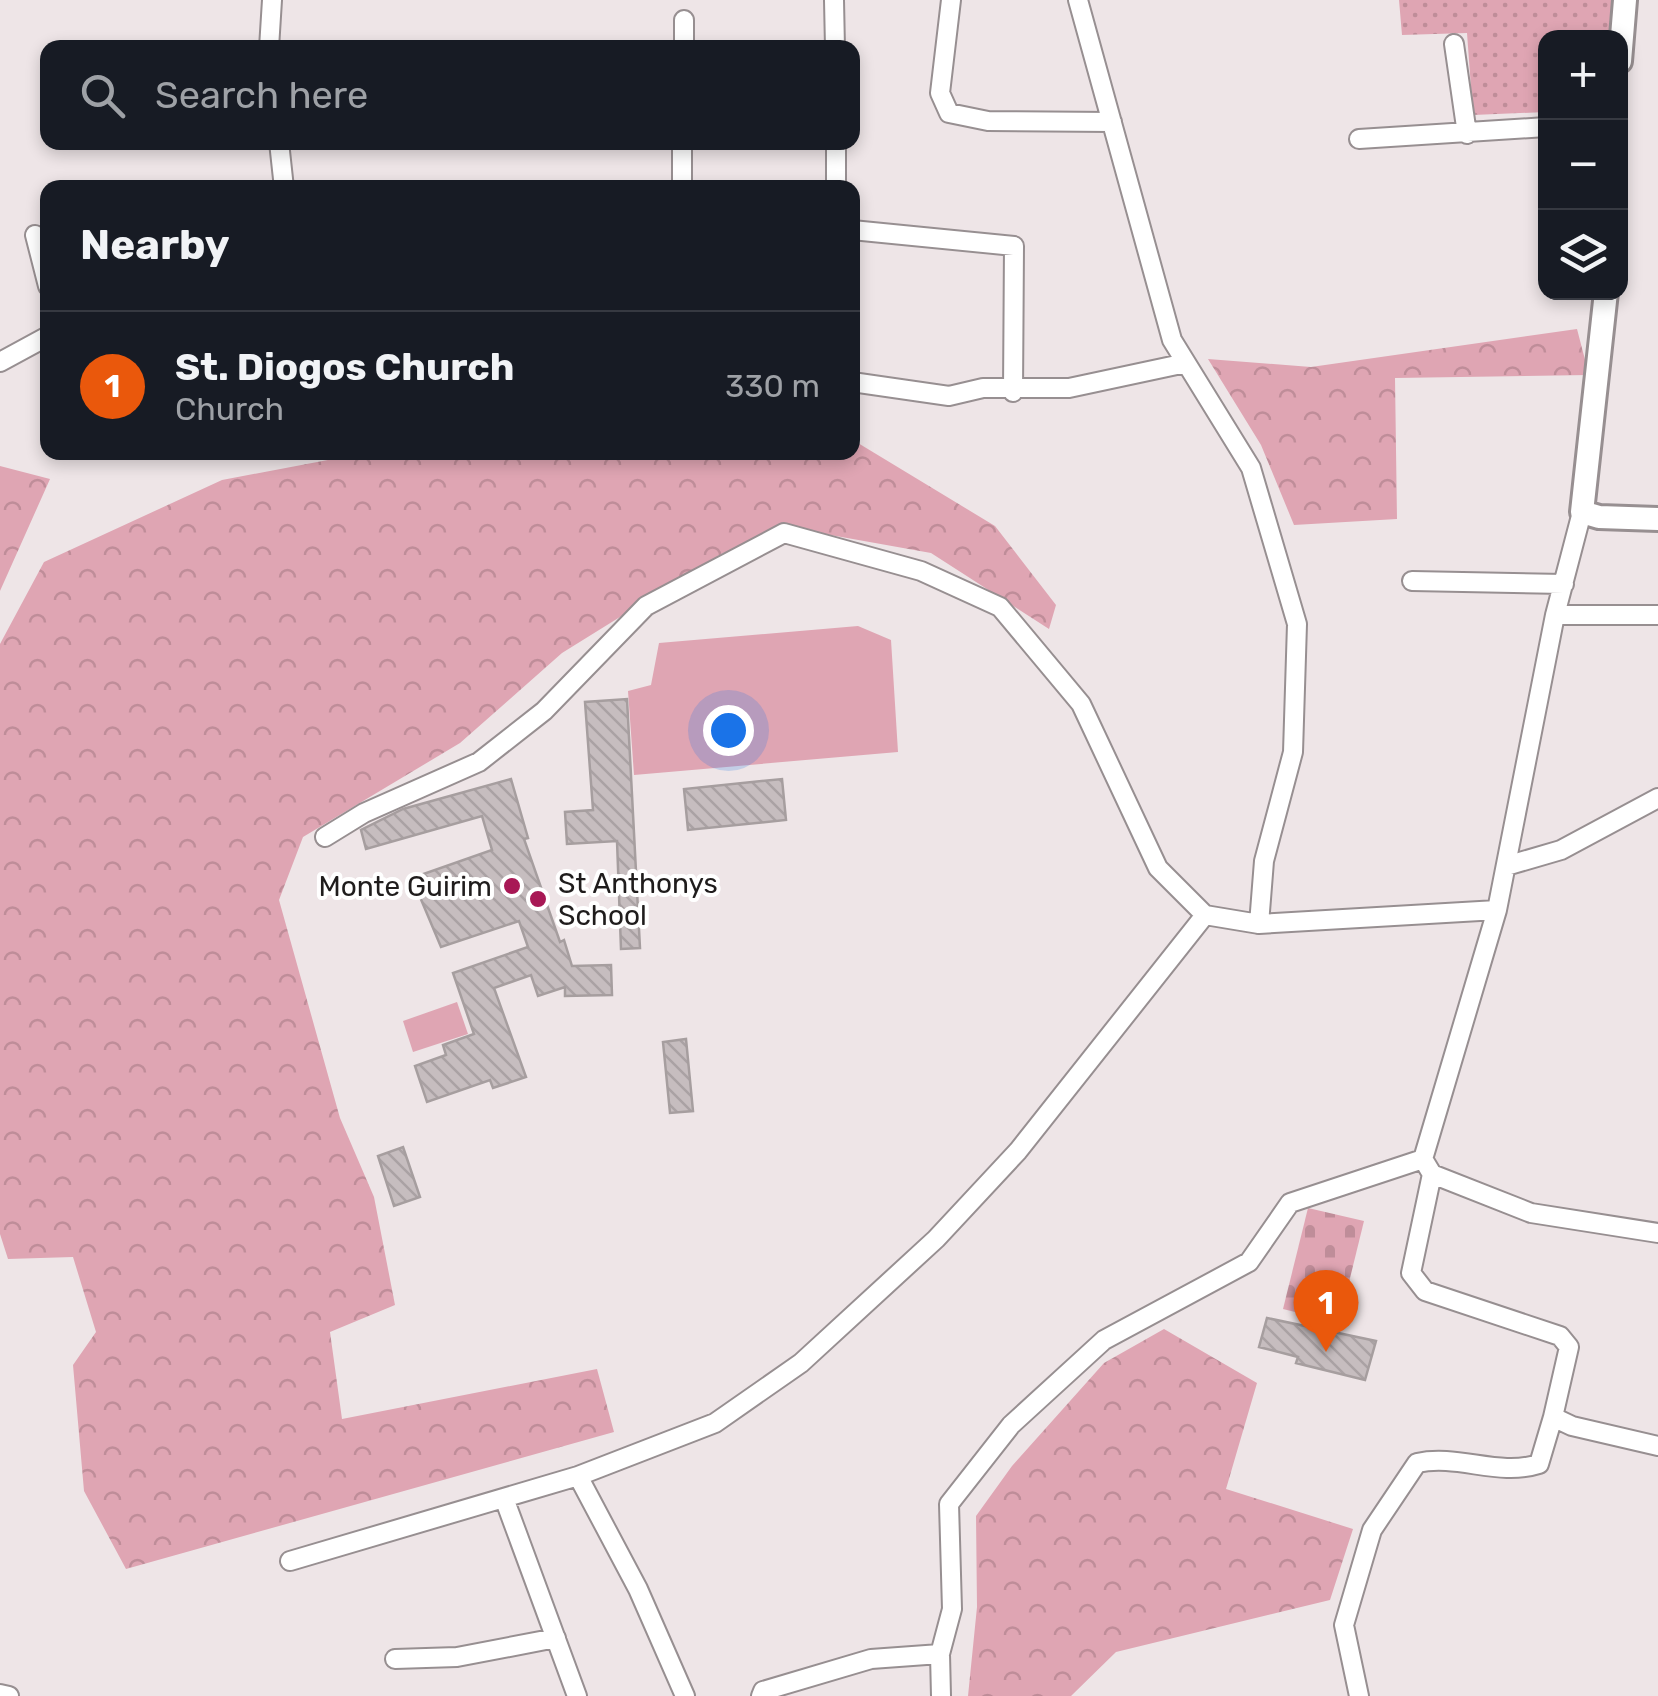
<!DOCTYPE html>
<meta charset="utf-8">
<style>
:root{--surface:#171b24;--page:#242831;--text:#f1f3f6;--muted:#9ea1a6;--line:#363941;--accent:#ea580c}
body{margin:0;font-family:Rubik,sans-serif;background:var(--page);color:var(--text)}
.controls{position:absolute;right:30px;top:30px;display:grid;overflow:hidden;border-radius:20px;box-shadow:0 5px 15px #0003}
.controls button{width:90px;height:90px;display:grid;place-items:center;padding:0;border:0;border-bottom:2px solid var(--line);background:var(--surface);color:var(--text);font:50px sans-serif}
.you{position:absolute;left:728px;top:730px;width:35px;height:35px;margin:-25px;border:8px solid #fff;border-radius:50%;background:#1a73e8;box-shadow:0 0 0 15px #1a73e833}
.badge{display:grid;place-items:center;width:65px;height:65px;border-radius:50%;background:var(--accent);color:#fff;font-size:32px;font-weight:700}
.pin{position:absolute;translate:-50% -82px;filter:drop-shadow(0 2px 5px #0008)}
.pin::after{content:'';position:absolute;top:52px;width:35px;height:30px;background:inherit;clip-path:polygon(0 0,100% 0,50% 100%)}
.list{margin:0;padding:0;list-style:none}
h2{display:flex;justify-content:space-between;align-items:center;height:130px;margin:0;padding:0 40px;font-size:42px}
h2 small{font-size:32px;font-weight:400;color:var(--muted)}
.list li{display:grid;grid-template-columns:65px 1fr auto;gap:30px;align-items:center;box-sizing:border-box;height:150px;padding:0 40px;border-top:2px solid var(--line)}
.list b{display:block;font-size:38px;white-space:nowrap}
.list p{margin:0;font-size:32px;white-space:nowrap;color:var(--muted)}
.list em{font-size:32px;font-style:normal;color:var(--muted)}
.icon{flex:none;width:55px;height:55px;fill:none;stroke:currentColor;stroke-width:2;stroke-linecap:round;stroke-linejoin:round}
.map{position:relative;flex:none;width:1658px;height:1696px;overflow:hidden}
.search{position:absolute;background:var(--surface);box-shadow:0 5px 15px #0003;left:40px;top:40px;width:820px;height:110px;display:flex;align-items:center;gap:25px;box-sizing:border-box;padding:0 35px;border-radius:20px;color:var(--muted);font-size:38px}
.panel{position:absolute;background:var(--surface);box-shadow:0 5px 15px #0003;left:40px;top:180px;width:820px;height:280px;border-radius:20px}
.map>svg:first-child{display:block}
.grass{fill:url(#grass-dots)}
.forest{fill:url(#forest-crowns)}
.cemetery{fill:url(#cemetery-stones)}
.garden{fill:#dfa5b3}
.building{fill:url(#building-back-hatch);stroke:#a69e9f;stroke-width:2.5}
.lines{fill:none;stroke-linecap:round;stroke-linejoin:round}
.minor-casing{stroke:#978f91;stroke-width:22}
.tertiary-casing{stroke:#978f91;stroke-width:28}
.minor{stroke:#fff;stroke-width:18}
.tertiary{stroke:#fff;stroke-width:22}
.poi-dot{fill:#a81855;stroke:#fff;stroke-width:4}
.labels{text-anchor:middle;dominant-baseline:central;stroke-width:8;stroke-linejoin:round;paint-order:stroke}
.poi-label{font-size:28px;fill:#1f1c1c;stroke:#fff;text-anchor:start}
</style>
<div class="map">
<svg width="1658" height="1696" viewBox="0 0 1658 1696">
<defs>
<pattern id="grass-dots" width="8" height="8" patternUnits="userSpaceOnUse" patternTransform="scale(2.5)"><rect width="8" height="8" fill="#dfa5b3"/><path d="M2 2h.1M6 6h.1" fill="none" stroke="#bf8d99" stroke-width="1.8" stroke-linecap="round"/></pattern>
<pattern id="forest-crowns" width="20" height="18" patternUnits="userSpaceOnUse" patternTransform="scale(2.5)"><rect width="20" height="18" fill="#dfa5b3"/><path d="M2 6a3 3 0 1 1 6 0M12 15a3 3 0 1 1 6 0" fill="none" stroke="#bf8d99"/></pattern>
<pattern id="cemetery-stones" width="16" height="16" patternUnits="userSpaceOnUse" patternTransform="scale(2.5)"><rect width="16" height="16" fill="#dfa5b3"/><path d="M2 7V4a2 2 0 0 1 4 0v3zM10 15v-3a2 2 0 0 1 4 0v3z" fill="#bf8d99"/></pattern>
<pattern id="building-back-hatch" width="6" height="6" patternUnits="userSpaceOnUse" patternTransform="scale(2.5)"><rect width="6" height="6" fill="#c6bdbf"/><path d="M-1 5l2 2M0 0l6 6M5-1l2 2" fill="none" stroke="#aaa2a4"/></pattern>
</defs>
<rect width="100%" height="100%" fill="#eee5e7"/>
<!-- grass -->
<path class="grass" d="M1399,0H1615L1612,37L1546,38L1545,112L1473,115L1467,33L1402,35Z"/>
<!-- forest -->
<path class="forest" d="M1577,329L1589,375L1395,378L1397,519L1294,525L1261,445L1208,359L1311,367Z
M853,440L995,526L1056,605L1049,629L931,553L808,531L723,553L562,653L460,743L303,837L279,900L340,1118L374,1197L395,1305L330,1332L342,1419L597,1369L614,1432L126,1569L84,1491L73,1365L96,1332L73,1257L8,1259L0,1234V644L44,562L222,480L370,452H852Z
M0,466L50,479L0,591Z
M1164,1329L1257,1383L1226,1489L1353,1529L1330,1600L1116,1652L1071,1696H968L977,1607L976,1516L1012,1466L1104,1363Z"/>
<!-- cemetery -->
<path class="cemetery" d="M1308,1208L1364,1221L1339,1323L1283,1309Z"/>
<!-- garden -->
<path class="garden" d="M858,626L891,640L898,752L634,775L628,691L651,685L659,643Z
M457,1002L468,1034L413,1052L403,1021Z"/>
<!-- building -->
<path class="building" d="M627,699L640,948L621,949L617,841L567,844L565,812L593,810L585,702Z
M511,779L528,838L524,839L560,942L564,940L572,966L611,965L612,995L565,996V987L538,996L531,975L494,988L526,1077L493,1088L490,1080L427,1102L415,1066L446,1055L443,1045L474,1034L453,973L528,947L519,921L441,947L412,878L492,850L482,816L366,849L361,830L403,809Z
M782,779L786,820L688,830L684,789Z
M686,1039L693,1111L670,1113L663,1042Z
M403,1147L420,1197L394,1206L378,1156Z
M1267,1318L1376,1341L1365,1380L1296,1363L1298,1357L1259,1347Z"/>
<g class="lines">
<defs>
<path id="minor" d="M834,0L835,48
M951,0L940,93L949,113L988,121L1112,122
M1078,0L1172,340L1251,468L1297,624L1293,752L1264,861L1259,924
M1454,44L1467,134
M269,48L272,0
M684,48V20
M1359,139L1546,127
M279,142L284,188
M836,142V188
M682,188V142
M852,230L1014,246L1013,392
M35,235L48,286
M0,362L48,336
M852,382L949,396L983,388H1069L1186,363
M1412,581L1564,584
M1555,615H1658
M325,837L364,813L479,762L544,711L646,606L784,533L921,571L1000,607L1081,704L1158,868L1205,915L1259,924L1497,910
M1506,866L1561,850L1658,798
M1423,1159L1432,1174L1411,1273L1425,1291L1560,1336L1569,1347L1553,1417L1572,1426L1658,1446
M1432,1174L1531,1213L1658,1233
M578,1476L638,1589L685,1696
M504,1498L577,1696
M290,1561L578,1476L715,1423L801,1363L936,1239L1018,1151L1205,915
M395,1659L457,1657L556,1638
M0,1694L9,1696
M761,1696L763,1691L871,1659L940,1654
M941,1696L940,1654L952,1609L949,1504L1011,1425L1104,1340L1249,1262L1290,1203L1423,1159L1497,910L1555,615L1582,512
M1359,1696L1344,1625L1372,1530L1417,1463C1459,1454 1498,1477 1539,1464L1553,1417"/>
<path id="tertiary" d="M1620,61L1625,0
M1606,292L1582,512L1599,517L1658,519"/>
</defs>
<!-- minor casing -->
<use href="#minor" class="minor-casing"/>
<!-- tertiary casing -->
<use href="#tertiary" class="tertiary-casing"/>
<!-- minor -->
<use href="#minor" class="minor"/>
<!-- tertiary -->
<use href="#tertiary" class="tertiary"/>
</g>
<!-- markers -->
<g class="poi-dot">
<circle cx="512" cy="886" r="10"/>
<circle cx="538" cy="899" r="10"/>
</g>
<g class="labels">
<!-- poi labels -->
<g class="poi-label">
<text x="558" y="883">St Anthonys<tspan x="558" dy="32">School</tspan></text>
<text x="492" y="886" text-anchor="end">Monte Guirim</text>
</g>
</g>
</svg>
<div class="controls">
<button>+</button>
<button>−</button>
<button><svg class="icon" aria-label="layers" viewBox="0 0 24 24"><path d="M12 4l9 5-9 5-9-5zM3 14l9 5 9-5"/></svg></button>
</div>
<div class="you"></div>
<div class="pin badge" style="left:1326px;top:1352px">1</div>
<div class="search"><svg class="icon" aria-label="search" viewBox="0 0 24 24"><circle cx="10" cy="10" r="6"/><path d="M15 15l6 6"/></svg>Search here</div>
<section class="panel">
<h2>Nearby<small></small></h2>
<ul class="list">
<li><span class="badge">1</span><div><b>St. Diogos Church</b><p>Church</p></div><em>330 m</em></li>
</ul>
</section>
</div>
